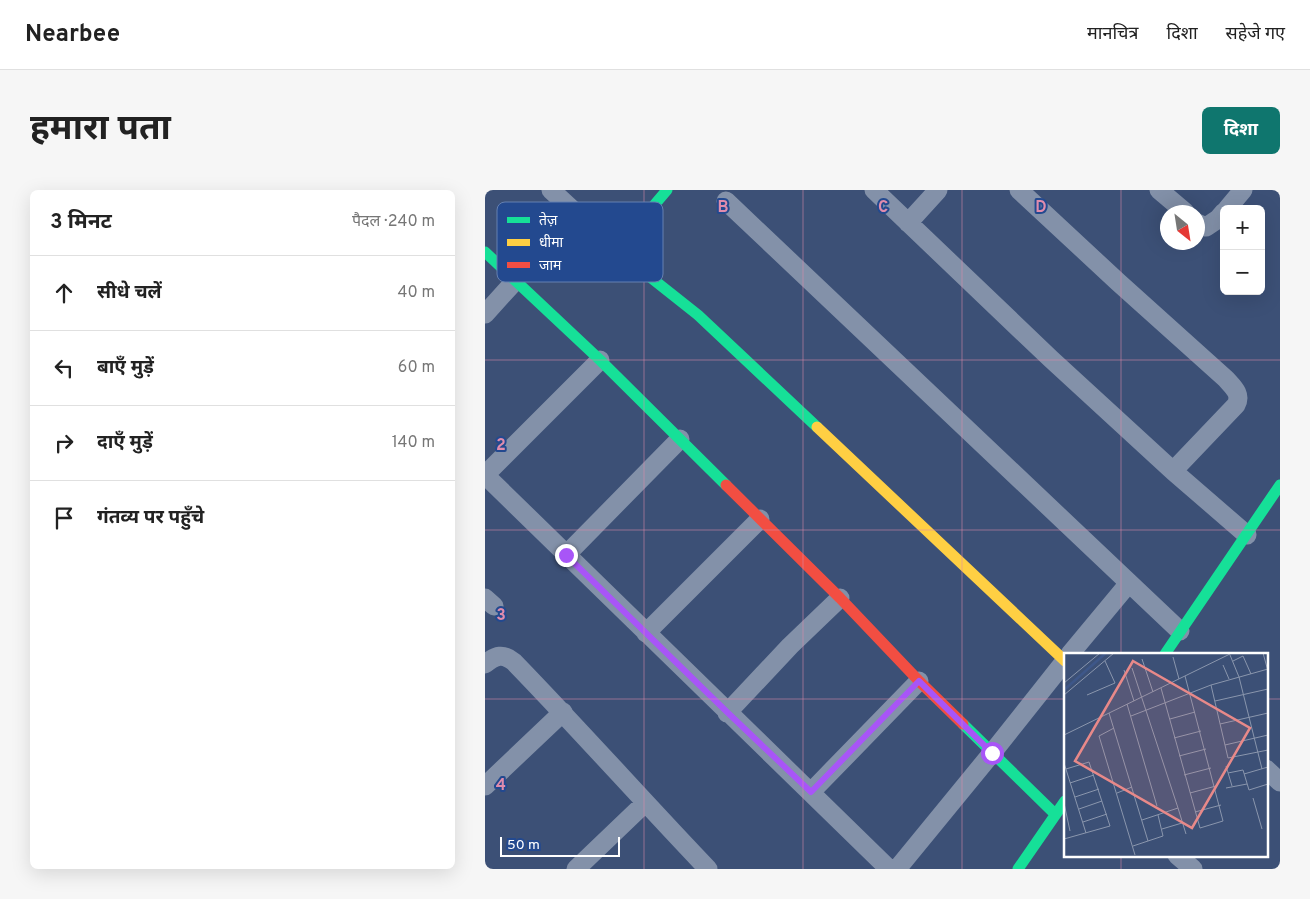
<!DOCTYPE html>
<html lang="hi">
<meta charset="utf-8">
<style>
:root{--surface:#fff;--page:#f6f6f6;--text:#222;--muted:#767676;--line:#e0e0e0;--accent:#0f766e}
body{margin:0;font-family:Overpass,"Noto Sans Devanagari",sans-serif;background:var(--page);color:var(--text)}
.controls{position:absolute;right:15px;top:15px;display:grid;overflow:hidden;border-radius:8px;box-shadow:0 5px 20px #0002}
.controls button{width:45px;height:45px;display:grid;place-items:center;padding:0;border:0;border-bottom:1px solid var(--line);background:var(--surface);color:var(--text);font:25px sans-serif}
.compass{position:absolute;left:675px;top:15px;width:45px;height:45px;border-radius:50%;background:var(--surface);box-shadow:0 5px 20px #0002;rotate:150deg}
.scale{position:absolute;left:15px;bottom:12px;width:120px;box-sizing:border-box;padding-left:5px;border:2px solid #fff;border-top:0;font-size:14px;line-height:18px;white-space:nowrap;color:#fff;-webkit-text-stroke:4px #23498f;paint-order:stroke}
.stop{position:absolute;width:15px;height:15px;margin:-11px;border:4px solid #a855f7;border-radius:50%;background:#fff}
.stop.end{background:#a855f7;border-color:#fff;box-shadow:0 1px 5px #0008}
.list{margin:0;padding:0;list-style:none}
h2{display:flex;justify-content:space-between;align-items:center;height:65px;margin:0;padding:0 20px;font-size:21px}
h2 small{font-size:16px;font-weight:400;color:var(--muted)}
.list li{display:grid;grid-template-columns:32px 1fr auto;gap:15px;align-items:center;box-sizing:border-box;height:75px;padding:0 20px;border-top:1px solid var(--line)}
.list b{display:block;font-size:19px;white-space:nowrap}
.list em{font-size:16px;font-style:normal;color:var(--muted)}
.icon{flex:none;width:28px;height:28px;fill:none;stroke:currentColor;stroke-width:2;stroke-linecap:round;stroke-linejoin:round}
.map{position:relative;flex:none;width:795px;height:679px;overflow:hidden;border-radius:8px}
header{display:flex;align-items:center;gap:30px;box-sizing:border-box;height:70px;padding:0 25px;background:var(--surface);border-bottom:1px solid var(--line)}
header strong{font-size:24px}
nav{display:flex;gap:28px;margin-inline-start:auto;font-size:18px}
.intro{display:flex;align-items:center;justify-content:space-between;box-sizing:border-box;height:120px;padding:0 30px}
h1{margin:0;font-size:35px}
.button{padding:12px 22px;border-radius:8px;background:var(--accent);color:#fff;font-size:18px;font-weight:700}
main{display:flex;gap:30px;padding:0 30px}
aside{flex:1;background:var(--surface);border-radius:8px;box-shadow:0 5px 20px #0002}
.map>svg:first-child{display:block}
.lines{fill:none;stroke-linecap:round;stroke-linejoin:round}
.street{stroke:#8391a9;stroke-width:19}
.fast{stroke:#16e098;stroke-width:11}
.slow{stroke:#ffcf43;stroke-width:11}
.jam{stroke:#f24e42;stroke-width:11}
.route{stroke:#a855f7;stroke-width:6}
.grid{fill:none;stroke:#e08cad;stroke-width:1;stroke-opacity:0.55}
.inset-river{fill:none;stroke:#3e5789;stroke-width:2.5}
.inset-road{fill:none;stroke:#8a96ad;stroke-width:1}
.view{fill:#e88989;fill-opacity:0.15;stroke:#e88989;stroke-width:2.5}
.inset-edge{fill:none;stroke:#fff;stroke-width:2.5}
.key{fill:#23498f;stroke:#6580b1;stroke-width:1}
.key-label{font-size:14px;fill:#fff}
.grid-label{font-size:16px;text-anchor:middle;font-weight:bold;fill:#e08cad;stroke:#23498f;stroke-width:4;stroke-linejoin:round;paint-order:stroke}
</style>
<header>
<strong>Nearbee</strong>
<nav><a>मानचित्र</a><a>दिशा</a><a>सहेजे गए</a></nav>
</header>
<div class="intro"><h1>हमारा पता</h1><a class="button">दिशा</a></div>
<main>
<aside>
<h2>3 मिनट<small>पैदल · 240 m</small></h2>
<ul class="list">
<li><svg class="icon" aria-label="ahead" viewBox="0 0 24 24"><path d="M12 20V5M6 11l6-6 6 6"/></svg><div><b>सीधे चलें</b></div><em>40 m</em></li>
<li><svg class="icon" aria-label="left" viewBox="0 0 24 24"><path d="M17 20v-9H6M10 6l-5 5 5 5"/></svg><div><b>बाएँ मुड़ें</b></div><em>60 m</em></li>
<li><svg class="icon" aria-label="right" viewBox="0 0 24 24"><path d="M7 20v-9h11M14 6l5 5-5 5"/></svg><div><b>दाएँ मुड़ें</b></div><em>140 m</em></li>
<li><svg class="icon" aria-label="arrive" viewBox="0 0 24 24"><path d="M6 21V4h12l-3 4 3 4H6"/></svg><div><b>गंतव्य पर पहुँचे</b></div></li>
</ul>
</aside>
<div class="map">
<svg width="795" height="679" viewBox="0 0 795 679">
<rect width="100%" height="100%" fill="#3c5076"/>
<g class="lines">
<!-- street -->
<path class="street" d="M66,0L131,60
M389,0L566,169L688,281L762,345
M534,0L633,92L741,189C748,197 757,204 751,215L688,281
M674,0L700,22
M241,11L695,441
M742,19L758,0
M423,33L453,0
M712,33L721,37L733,29L739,22
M0,124L30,91
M0,285L404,679
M0,285L115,170
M81,365L195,249
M0,408L9,416
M161,443L275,329
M585,464L644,393
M0,474C11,465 18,463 29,472C95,540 158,611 223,679
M242,523L305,456L355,408
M781,579L795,592
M0,596L78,522
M326,602L434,491
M692,665L708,679
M91,679L160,613
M412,679L507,563L580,471"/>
<!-- fast -->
<path class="fast" d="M182,0L131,60L213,125L332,237
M0,62L115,170L241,295
M680,464L795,295
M478,534L570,624
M533,679L580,611"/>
<!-- slow -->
<path class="slow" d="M332,237L580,471"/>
<!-- jam -->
<path class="jam" d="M241,295L355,408L434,491L478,534"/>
</g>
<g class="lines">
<!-- route -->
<path class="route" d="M81,365L242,522L326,602L434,491L507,563"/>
</g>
<!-- grid -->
<path class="grid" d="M159,0V679M318,0V679M477,0V679M636,0V464M0,170H795M0,340H795M0,509H580M781,509H795M636,665V679"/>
<!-- overview -->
<g transform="translate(579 463)">
<rect width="204" height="204" fill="#3c5076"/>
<path class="inset-river" d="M0,37L42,0"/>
<path class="inset-road" d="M199,0L204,18M166,2L175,24L198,116M109,4L115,26M78,6L89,39M169,8L179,3L187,21M159,12L165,26M68,15L114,155L78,167M60,17L70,48M0,30L36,0M147,32L164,105L204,97M97,35L136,175L159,168L121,23M0,42L50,0M23,42L51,30L41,8M151,48L204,36M63,51L93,153M45,60L84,188M67,63L147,32L204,16M106,66L131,59M156,71L204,60M50,75L35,83L71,202M0,82L168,0M110,85L137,78M161,92L204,82M115,103L142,96M0,110L22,180M162,113L168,133M164,120L179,117L185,137L204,131M180,121L204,114M120,122L147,115M6,130L30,122M162,135L183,131M53,140L68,134M126,140L152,133M11,144L35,136M189,145L198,176M0,150L6,178M114,155L122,181M15,156L38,148M131,159L157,152M19,169L43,161M98,176L118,170M0,186L46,173L25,109L2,116M69,193L99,183L94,162"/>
<path class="view" d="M69,8L186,75L128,175L11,108Z"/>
<rect width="204" height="204" class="inset-edge"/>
</g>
<!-- legend -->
<rect x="12" y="12" width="166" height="80" rx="8" class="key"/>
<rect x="22" y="27" width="23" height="6" fill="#16e098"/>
<rect x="22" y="49" width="23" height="7" fill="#ffcf43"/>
<rect x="22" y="72" width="23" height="6" fill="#f24e42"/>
<g class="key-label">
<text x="54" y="35">तेज़</text>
<text x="54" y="57">धीमा</text>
<text x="54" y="80">जाम</text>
</g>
<g class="grid-label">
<text x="238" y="22">B</text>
<text x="398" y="22">C</text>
<text x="556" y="22">D</text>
<text x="16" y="260">2</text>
<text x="16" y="430">3</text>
<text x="16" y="600">4</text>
</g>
</svg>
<div class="controls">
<button>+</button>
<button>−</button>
</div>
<svg class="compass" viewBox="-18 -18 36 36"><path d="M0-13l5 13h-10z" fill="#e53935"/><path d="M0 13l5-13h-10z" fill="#767676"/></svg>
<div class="scale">50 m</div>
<div class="stop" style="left:507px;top:563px"></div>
<div class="stop end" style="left:81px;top:365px"></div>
</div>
</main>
